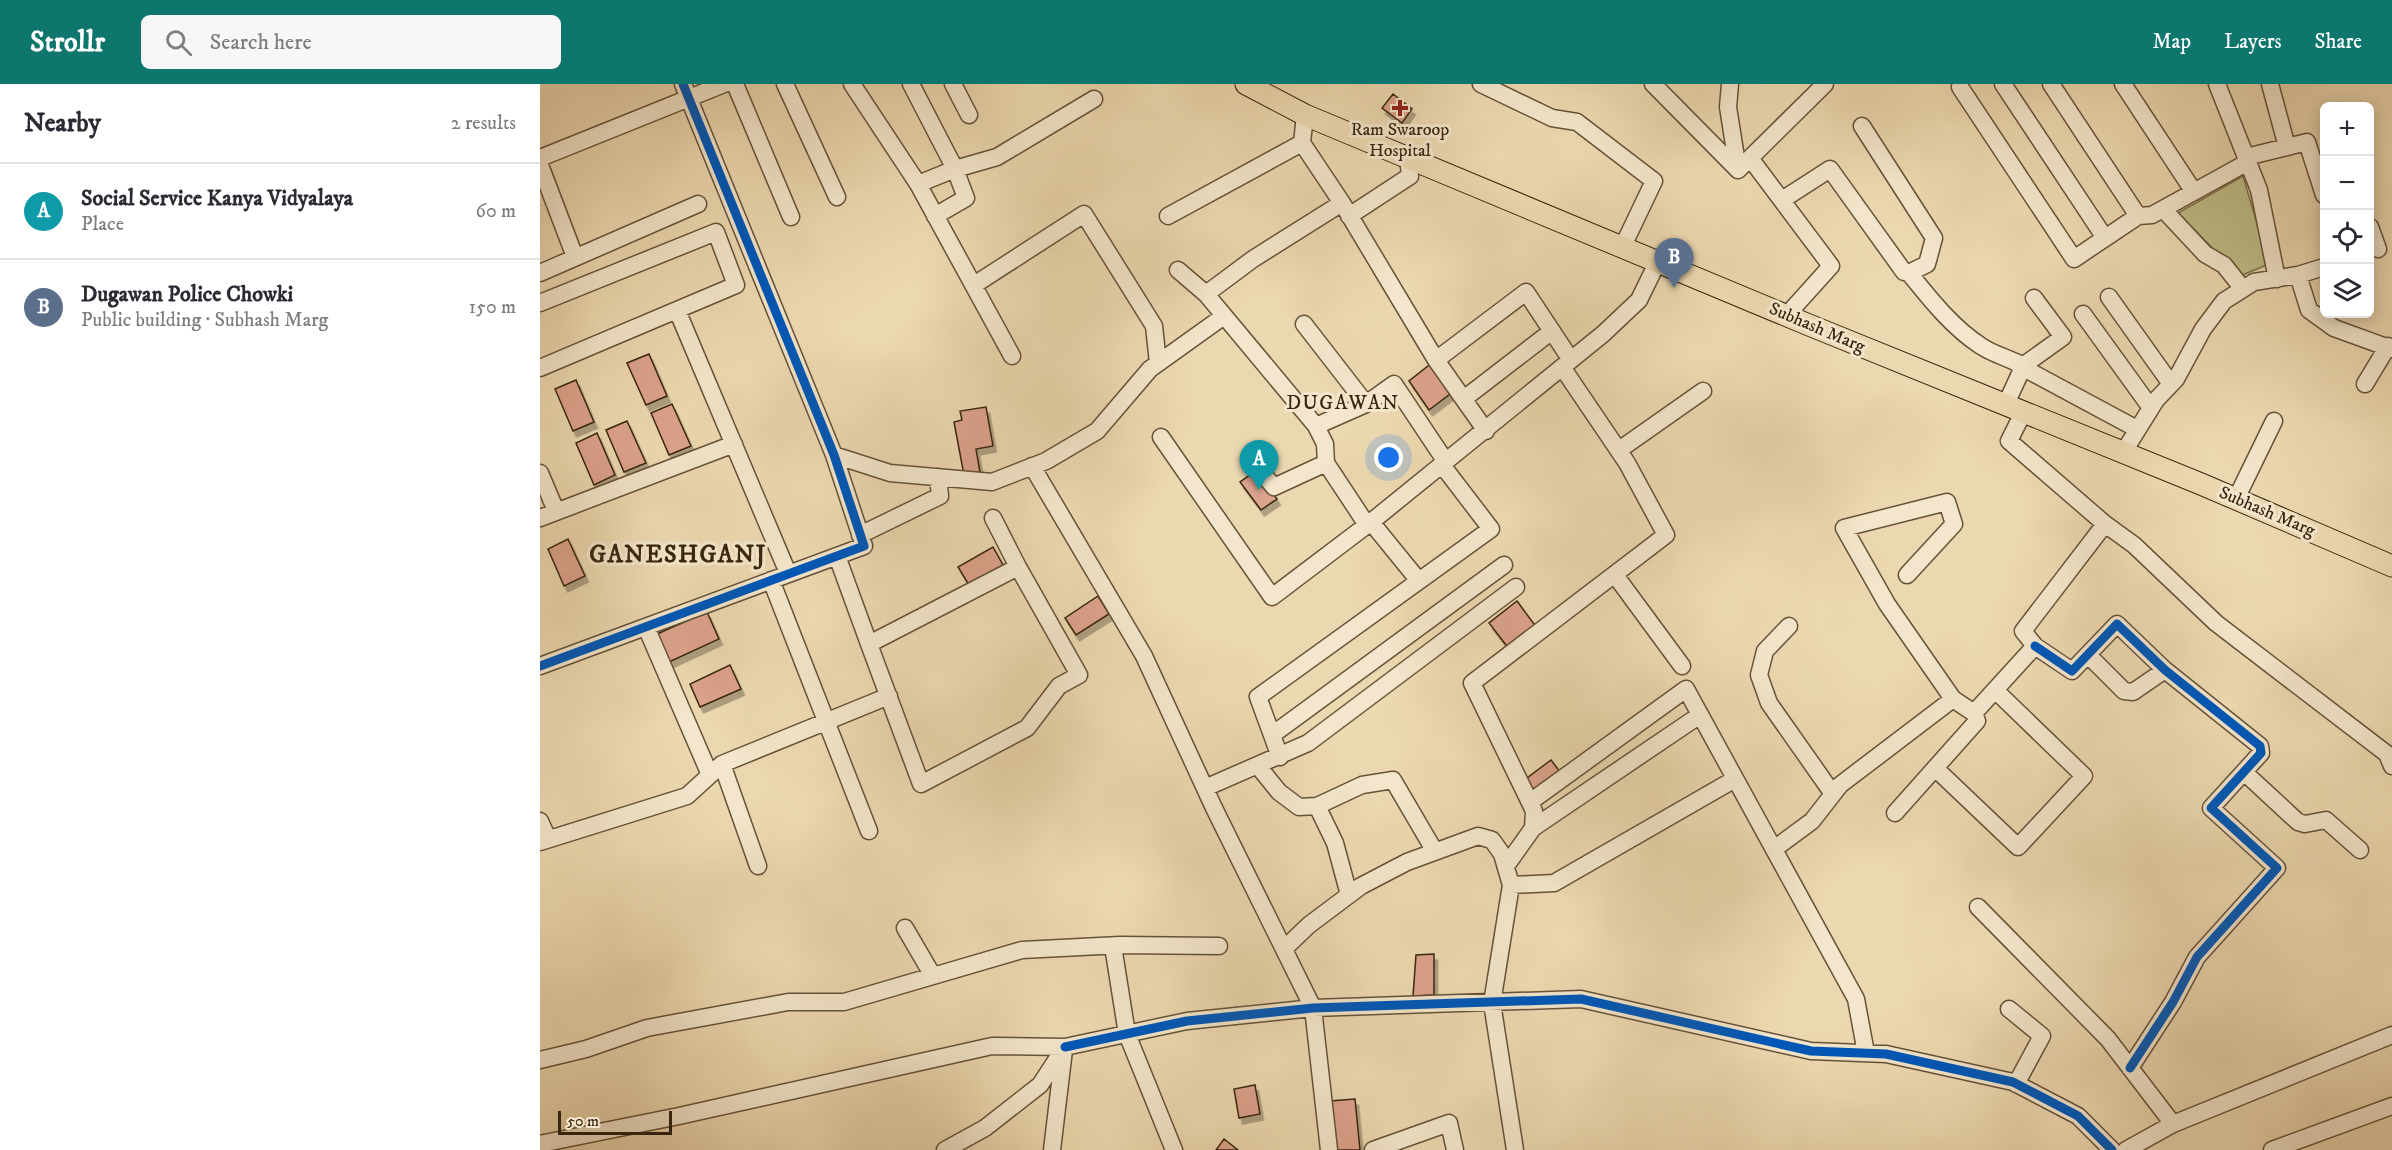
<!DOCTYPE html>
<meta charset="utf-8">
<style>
:root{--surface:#fff;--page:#f7f7f7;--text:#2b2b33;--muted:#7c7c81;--line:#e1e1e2;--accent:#0f766e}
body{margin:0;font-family:"IM FELL DW Pica",serif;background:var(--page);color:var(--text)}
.controls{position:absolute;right:18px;top:18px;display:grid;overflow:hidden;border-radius:9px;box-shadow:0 3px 15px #0003}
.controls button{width:54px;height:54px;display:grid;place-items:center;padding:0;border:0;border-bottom:2px solid var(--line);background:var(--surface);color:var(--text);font:30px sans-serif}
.scale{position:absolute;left:18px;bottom:15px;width:114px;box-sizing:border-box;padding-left:6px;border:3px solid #39250f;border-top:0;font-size:16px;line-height:21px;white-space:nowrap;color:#39250f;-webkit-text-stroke:4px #f3e6cc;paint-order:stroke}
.you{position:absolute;left:849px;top:374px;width:21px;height:21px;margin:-15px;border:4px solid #fff;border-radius:50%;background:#1a73e8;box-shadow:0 0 0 9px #1a73e833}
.badge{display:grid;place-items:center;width:39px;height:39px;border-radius:50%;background:var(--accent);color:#fff;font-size:20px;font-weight:700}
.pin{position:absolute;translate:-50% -50px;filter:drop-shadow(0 2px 3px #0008)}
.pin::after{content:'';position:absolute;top:32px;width:21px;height:18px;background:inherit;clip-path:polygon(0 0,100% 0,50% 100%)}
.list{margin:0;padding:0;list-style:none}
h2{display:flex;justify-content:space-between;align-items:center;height:78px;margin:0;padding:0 24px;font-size:26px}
h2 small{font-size:20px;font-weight:400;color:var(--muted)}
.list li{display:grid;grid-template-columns:39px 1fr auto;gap:18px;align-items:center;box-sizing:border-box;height:96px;padding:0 24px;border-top:2px solid var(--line)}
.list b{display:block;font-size:22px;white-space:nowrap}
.list p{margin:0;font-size:20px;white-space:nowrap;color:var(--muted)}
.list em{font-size:20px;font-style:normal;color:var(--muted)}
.icon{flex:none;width:33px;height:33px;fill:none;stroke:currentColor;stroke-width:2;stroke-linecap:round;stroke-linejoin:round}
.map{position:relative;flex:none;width:1852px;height:1066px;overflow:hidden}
header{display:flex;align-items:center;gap:36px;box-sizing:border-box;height:84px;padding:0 30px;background:var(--accent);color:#fff}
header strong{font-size:28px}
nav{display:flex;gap:33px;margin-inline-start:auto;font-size:21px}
.search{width:420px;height:54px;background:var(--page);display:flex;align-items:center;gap:15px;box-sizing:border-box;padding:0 21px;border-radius:9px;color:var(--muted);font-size:22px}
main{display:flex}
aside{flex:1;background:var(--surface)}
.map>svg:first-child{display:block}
.green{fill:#bebd87;stroke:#7c714b;stroke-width:1.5}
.building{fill:#dca38c;stroke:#39250f;stroke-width:1.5;filter:url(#shadow)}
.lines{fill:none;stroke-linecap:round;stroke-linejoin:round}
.minor-casing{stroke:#665237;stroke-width:19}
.major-casing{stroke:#39250f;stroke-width:23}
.minor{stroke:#f3e6cc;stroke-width:16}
.major{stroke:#ecd8b0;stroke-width:21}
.cycleway-casing{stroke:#f3e6cc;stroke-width:13}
.cycleway{stroke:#0057b8;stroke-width:9}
.poi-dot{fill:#8f2418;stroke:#f3e6cc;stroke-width:2}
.labels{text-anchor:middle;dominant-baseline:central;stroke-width:6;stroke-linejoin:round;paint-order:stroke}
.poi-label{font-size:18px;fill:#39250f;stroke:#f3e6cc}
.street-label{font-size:18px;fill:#39250f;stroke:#f3e6cc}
.neighbourhood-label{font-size:20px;letter-spacing:1.5px;fill:#39250f;stroke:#f3e6cc}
.district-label{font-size:24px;font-weight:bold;letter-spacing:1.5px;fill:#39250f;stroke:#f3e6cc}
</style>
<header>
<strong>Strollr</strong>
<div class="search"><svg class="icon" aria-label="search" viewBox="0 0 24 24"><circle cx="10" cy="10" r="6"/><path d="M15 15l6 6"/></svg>Search here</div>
<nav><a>Map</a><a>Layers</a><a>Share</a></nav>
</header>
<main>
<aside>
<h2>Nearby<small>2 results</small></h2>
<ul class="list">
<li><span class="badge" style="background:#0f9aa8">A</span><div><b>Social Service Kanya Vidyalaya</b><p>Place</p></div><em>60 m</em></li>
<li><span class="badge" style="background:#5c6f8a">B</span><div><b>Dugawan Police Chowki</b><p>Public building · Subhash Marg</p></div><em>150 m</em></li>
</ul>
</aside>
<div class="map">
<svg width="1852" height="1066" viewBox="0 0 1852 1066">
<defs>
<filter id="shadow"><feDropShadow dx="3.5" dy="6" stdDeviation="0" flood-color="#0004"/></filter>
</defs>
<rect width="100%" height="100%" fill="#ecd8b0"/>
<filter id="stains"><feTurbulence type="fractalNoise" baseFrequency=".00333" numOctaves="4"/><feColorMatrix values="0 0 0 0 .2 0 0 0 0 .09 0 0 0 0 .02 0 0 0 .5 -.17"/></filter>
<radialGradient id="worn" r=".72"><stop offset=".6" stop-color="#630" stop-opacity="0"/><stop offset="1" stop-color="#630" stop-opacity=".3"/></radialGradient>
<!-- green -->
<path class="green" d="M1703,92L1729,180L1700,192L1638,129Z"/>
<!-- building -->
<path class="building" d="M853,10L872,25L862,39L842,24Z
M109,270L127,312L106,321L87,279Z
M893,278L914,307L889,326L869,297Z
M36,296L54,338L33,347L15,305Z
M132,320L151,362L129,371L111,329Z
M446,323L453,362L436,365L440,388L424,391L414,338L422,336L420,327Z
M87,337L106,379L84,388L66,346Z
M57,349L75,391L54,401L36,359Z
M717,386L737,415L721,426L700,398Z
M28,455L45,492L24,502L8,465Z
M453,463L463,481L429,501L418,483Z
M558,512L569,530L536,551L525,534Z
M977,517L997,544L969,565L949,539Z
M167,528L179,555L129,578L117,550Z
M190,581L201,605L160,623L150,600Z
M1011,676L1021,689L993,710L983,697Z
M894,870V911L873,912L876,871Z
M715,1001L720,1030L699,1034L694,1005Z
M815,1015L820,1066H795L790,1017Z
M684,1055L698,1066H676Z"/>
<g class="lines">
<defs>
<path id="minor" d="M195,0L251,133
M245,0L297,113
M312,0L378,100L472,272
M371,0L415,85L426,114L395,132
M413,0L429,31
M941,0L1012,34L1037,38L1114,97L1083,162
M1113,0L1198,86
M1190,0L1188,23L1198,86
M1463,0L1565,154
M1511,0L1598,132
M1583,0L1654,108
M1677,0L1719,106L1737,195
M1730,0L1747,63
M1420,3L1534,175L1598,132L1612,131L1708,78
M765,31L762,59L802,119L896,276L946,347
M1322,42L1394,154L1387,180L1369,189
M1706,73L1767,58L1784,111
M0,74L184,0
M1210,74L1291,182L1246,232
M0,81L35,173
M1198,86L1285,0
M378,100L415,85L457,73L554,15
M1242,116L1290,85L1364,188L1369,189C1390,215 1413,244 1441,262C1457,273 1477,275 1491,288L1597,345
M1623,125L1665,170L1684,181L1703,205
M628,132L762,59
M809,132L870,92L868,73
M1830,143L1838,165
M638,186L666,210L776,342L785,360L786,379L827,441
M0,189L158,120
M1758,191L1769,226L1794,244L1852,265
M434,201L544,130L614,242L618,279
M666,210L713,175L802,119
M1569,213L1631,300
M0,219L176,148L196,201L0,284
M137,226L248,489
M1543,230L1611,324
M764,240L826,320L776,342
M896,276L986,208L1031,276
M1825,300L1848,262
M925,314L1012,247
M826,320L854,300L906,378
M1465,322L1484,281L1523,253L1494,214
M1483,329L1469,357L1565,440L1594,461L1676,539L1847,670L1852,682
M621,353L732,513L831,438L1063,250L1099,216L1118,177
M1079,366L1163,307
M1583,369L1616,316L1636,295L1663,245L1684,217L1714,198L1758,191L1784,183
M294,371L350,389L452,398L506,377L557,347L610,285L684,232
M492,382L604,572L674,724L773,924L789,1066
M716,382L734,403L786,379
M0,389L16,427
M1696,415L1734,337
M0,434L194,360
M453,434L478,483L539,591L519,602L487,644L381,700L329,560L478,483
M831,438L879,497
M320,451L400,412L398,393
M297,472L329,560
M1075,491L1142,582
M1367,491L1414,440L1407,418L1304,444L1347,520L1413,615L1434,629L1495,562L1483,547L1565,440
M231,496L329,747
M1249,542L1225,567L1219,591L1229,619L1293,710
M106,543L170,691
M1495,562L1532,587L1577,540L1625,586L1720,662L1721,669L1671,724L1737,784L1657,873L1633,918L1590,984
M1548,571L1584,607L1593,608L1625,586
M0,582L324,462L294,371L143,0
M732,651L964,481
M740,673L718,613L951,445L902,381
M182,680L218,782
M718,682L739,708L759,723L777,722L822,701L853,696L894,766
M1395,684L1478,763L1544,692L1455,606
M1705,689L1758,738L1765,740L1786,736L1820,766
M665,704L768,659L976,503
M990,718L1146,605L1316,915L1326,969
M777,722L795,759L809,811
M1355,729L1437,637L1434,629
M0,737L8,755
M993,744L1160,631
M0,758L147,712L182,680L349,612
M1234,765L1272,737L1300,701L1413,615
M966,782L993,744L994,727L932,599L1126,451L1087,379L1022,283
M971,801L1014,799L1195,695
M1438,823L1568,955L1633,1040
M365,844L393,892
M573,862L587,950L634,1066
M745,864L769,841L821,802L867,778L938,752L952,756L962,770L971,801L952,919L975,1066
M1469,925L1502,952L1476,1000
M0,976L46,965L107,944L248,918H304L482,866L580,861L679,862
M0,1060L139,1032L452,962L525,963L647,937L773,924L1041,915L1271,967L1346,970L1473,998L1538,1032L1572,1066
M405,1066L445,1044L500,1001L525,963
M512,1066L524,966
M833,1066L909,1039L915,1066
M1586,1066L1633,1040L1852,951
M1732,1066L1852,1022"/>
<path id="major" d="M706,0L765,31L1269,241L1661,400L1852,482"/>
</defs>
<!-- minor casing -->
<use href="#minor" class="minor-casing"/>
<!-- major casing -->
<use href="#major" class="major-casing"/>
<!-- minor -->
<use href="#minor" class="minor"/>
<!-- major -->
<use href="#major" class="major"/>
<defs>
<path id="cycleway" d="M1495,562L1532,587L1577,540L1625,586L1720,662L1721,669L1671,724L1737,784L1657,873L1633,918L1590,984
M0,582L324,462L294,371L143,0
M525,963L647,937L773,924L1041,915L1271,967L1346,970L1473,998L1538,1032L1572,1066"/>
</defs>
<!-- cycleway casing -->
<use href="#cycleway" class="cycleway-casing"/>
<!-- cycleway -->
<use href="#cycleway" class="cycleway"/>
</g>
<!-- markers -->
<path class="poi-dot" d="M857 15h6v6h6v6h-6v6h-6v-6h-6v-6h6z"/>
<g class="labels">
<!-- poi labels -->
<g class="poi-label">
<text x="860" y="46">Ram Swaroop<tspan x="860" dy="21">Hospital</tspan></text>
</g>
<!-- street labels -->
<g class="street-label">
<text transform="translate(1277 244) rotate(23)">Subhash Marg</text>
<text transform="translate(1727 428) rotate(23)">Subhash Marg</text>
</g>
<!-- neighbourhood labels -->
<g class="neighbourhood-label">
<text x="803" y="319">DUGAWAN</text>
</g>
<!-- district labels -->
<g class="district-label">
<text x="138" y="471">GANESHGANJ</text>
</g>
</g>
<rect width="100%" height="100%" filter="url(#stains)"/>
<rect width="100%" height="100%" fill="url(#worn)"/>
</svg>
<div class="controls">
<button>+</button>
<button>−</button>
<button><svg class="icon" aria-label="locate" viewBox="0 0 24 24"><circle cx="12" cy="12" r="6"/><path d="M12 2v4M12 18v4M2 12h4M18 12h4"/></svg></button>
<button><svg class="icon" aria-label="layers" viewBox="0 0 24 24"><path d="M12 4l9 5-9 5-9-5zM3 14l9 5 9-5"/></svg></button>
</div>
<div class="scale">50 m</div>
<div class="you"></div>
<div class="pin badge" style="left:719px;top:406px;background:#0f9aa8">A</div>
<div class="pin badge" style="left:1134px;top:204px;background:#5c6f8a">B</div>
</div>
</main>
